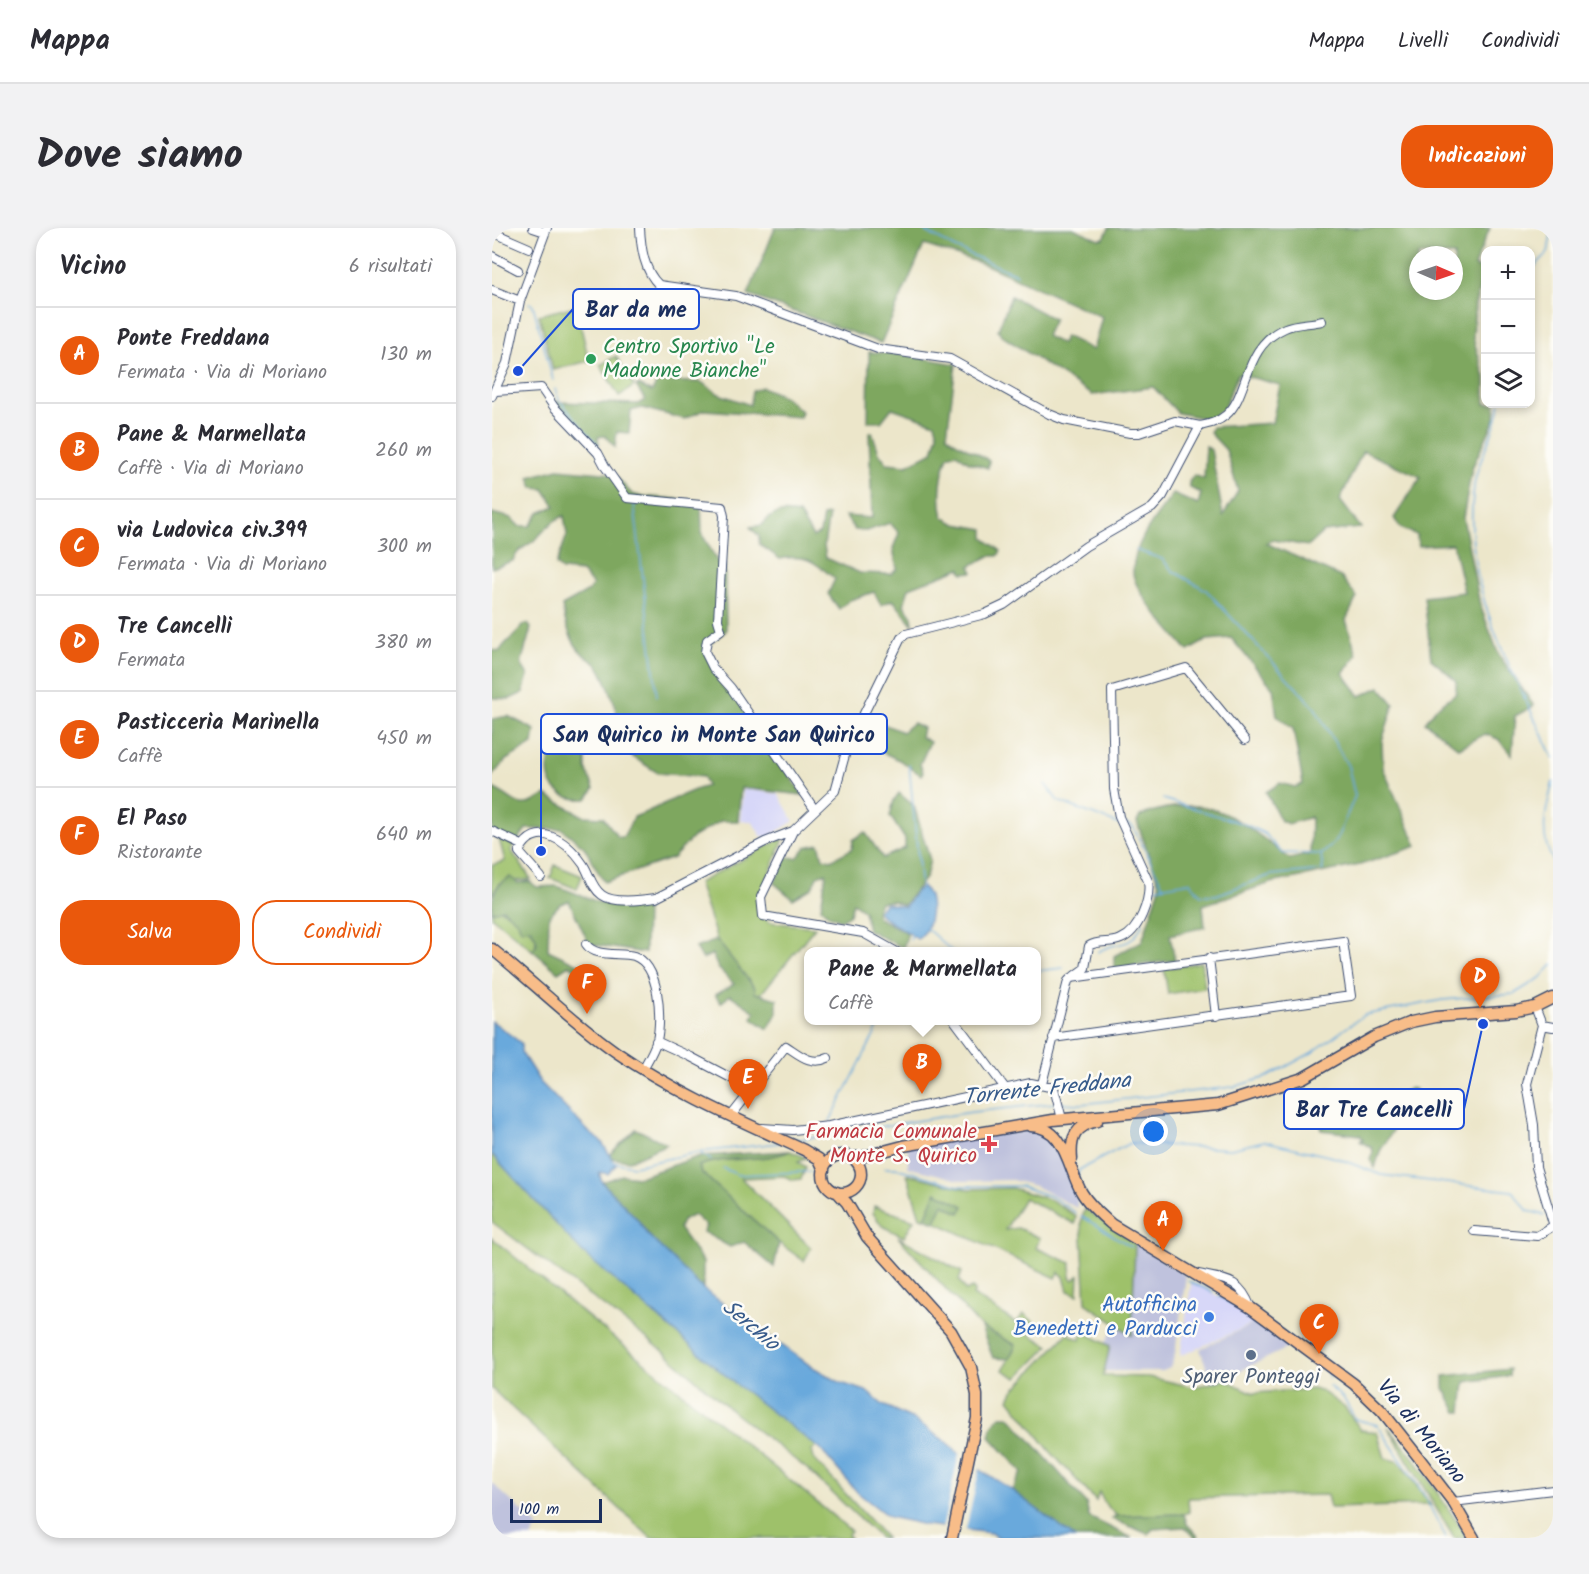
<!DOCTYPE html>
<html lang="it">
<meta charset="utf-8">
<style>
:root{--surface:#fff;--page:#f2f2f3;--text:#2b2b33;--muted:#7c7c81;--line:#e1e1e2;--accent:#ea580c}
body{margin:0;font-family:Kalam,sans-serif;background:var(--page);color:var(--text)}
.controls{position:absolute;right:18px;top:18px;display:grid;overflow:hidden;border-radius:12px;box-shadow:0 3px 9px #0003}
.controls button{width:54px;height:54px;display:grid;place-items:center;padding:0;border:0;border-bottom:2px solid var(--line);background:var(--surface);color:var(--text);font:30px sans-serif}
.compass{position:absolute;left:917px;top:18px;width:54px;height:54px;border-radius:50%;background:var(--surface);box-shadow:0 3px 9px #0003;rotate:92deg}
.scale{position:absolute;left:18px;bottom:15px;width:92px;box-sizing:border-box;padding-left:6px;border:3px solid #1b2f5e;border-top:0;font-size:16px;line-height:21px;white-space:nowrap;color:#1b2f5e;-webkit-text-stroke:4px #fdfcf7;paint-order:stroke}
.you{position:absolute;left:662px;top:904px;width:21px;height:21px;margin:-15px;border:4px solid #fff;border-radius:50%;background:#1a73e8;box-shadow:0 0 0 9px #1a73e833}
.badge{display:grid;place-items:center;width:39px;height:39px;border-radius:50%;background:var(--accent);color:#fff;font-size:20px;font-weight:700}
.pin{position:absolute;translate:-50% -50px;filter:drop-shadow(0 2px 3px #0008)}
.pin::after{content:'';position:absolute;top:32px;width:21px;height:18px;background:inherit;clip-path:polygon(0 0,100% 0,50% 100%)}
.popup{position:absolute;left:312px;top:719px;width:237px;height:78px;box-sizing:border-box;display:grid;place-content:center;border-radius:12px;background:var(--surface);filter:drop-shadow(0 2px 4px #0005);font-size:20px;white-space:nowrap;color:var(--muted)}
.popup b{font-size:22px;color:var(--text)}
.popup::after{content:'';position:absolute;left:50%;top:100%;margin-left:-12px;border:12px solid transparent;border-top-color:var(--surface)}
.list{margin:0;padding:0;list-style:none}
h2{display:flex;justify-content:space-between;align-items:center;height:78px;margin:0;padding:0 24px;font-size:26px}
h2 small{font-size:20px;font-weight:400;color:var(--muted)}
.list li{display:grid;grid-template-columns:39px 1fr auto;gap:18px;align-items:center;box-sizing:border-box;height:96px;padding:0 24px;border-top:2px solid var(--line)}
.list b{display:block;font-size:22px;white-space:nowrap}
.list p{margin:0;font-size:20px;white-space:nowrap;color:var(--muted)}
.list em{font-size:20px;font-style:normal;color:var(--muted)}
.actions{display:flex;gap:12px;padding:18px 24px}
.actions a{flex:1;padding:14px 0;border:2px solid var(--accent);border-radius:24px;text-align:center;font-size:21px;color:var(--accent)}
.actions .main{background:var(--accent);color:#fff}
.icon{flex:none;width:33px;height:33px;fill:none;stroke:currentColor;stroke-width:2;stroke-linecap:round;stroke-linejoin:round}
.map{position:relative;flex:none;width:1061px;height:1310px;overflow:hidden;border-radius:24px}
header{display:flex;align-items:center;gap:36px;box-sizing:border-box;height:84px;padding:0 30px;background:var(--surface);border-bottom:2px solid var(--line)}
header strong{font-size:28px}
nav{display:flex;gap:33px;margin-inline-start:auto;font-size:21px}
.intro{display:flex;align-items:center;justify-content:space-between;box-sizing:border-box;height:144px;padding:0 36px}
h1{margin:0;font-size:42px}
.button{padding:15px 27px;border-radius:24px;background:var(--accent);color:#fff;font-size:21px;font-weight:700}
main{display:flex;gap:36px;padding:0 36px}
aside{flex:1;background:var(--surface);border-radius:24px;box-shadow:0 3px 9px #0003}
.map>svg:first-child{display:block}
.built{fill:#d7d7f8}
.industrial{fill:#bfc2dd}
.green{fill:#9ec16b;stroke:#5c7864;stroke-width:1.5}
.forest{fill:#7ea75f;stroke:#4c6b5e;stroke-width:1.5;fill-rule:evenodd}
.water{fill:#69a9dc;stroke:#426c9d;stroke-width:1.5}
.pier{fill:#ece6ca}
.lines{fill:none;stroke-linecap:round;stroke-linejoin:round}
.stream{stroke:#69a9dc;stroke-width:1.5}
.minor-casing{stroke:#3a4a6e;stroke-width:10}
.major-casing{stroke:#3a4a6e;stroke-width:13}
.minor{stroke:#fff;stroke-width:8}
.major{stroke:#f8bd89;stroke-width:10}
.leisure-dot{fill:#2e9e5b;stroke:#fdfcf7;stroke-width:2}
.health-dot{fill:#e0444e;stroke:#fdfcf7;stroke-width:2}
.shop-dot{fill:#3f7fe0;stroke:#fdfcf7;stroke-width:2}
.service-dot{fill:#5c6f8a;stroke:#fdfcf7;stroke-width:2}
.labels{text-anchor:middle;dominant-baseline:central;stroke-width:5;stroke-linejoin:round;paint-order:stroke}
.leisure-label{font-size:21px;fill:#27864d;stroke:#fdfcf7;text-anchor:start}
.health-label{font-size:21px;fill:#be3a42;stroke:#fdfcf7;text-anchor:end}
.shop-label{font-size:21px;fill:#366cbe;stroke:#fdfcf7;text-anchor:end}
.service-label{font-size:21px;fill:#4e5e75;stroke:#fdfcf7}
.street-label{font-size:21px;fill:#1b2f5e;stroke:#fdfcf7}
.water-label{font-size:22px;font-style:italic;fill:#365a8a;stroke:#fdfcf7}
.leader{fill:none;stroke:#1d4ed8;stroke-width:2}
.callout-dot{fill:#1d4ed8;stroke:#fdfcf7;stroke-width:2}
.callout{fill:#fdfcf7;stroke:#1d4ed8;stroke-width:2}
.callout-label{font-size:22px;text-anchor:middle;font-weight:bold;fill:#1b2f5e}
</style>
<header>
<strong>Mappa</strong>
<nav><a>Mappa</a><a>Livelli</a><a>Condividi</a></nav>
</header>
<div class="intro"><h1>Dove siamo</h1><a class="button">Indicazioni</a></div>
<main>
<aside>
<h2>Vicino<small>6 risultati</small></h2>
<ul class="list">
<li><span class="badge">A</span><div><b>Ponte Freddana</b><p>Fermata · Via di Moriano</p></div><em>130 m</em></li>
<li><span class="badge">B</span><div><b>Pane &amp; Marmellata</b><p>Caffè · Via di Moriano</p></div><em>260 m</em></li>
<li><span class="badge">C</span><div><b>via Ludovica civ.399</b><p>Fermata · Via di Moriano</p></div><em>300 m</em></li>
<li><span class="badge">D</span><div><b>Tre Cancelli</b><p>Fermata</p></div><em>380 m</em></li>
<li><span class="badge">E</span><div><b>Pasticceria Marinella</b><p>Caffè</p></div><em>450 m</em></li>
<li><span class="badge">F</span><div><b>El Paso</b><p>Ristorante</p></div><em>640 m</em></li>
</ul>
<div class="actions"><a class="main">Salva</a><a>Condividi</a></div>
</aside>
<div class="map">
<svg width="1061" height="1310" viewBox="0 0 1061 1310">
<rect width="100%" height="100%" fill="#fdfcf7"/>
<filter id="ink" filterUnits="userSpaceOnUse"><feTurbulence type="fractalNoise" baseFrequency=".0167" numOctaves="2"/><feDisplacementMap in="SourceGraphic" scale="12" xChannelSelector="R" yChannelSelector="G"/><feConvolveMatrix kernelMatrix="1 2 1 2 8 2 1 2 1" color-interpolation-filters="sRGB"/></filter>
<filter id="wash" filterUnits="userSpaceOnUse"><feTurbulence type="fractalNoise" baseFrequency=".008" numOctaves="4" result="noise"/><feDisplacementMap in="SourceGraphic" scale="24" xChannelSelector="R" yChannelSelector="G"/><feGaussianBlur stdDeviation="1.35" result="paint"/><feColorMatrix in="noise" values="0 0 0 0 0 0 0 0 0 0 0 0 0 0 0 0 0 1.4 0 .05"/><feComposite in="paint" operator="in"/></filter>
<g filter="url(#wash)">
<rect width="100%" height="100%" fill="#ece6ca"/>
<!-- built -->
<path class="built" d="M251,561L286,566L302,593L276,609L269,608L260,593H248Z
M699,1056L709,1058L767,1093L688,1128Z"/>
<!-- industrial -->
<path class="industrial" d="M539,902L549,904L562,913L576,938L585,970V980L543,958L520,952L471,953L416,939V917Z
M643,1015L694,1048L683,1126L678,1140L671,1143H614L612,1136L618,1119L613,1116L624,1096L640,1106Z
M767,1093L797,1115L794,1121L720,1156L708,1121Z
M0,1255L46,1298L39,1310H0Z"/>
<!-- green -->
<path class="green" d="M84,78L97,133L61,142L47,87Z
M124,128L142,158L127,168L108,137Z
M290,610L291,613L267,671L268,686L277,694L323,699L269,766L263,765L225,712L206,655Z
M7,611L22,618L19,622L39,651L8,655L0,666V637L13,633Z
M63,637L90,648L85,661L58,650Z
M4,681C16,682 38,700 44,710L43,721L40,722L0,689V684Z
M709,734L713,760L676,766L672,741Z
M298,923L315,930L306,934L314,939L309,951L301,952L292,948L249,950L319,1020L312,1033L287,1015L209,944L207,938C236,927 269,935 298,923Z
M0,926L90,1024L240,1153L325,1218L320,1223L322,1231L394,1310H388L315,1241L245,1187L170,1122L0,994Z
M415,946L476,961L520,960L559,972L584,988L583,996L532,970L513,1002L526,1000L548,1010L544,1020L579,1035L578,1050L582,1052L587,1047L586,1067L576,1063L572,1049L567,1044L564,1050L443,994L451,976L467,985L472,978L444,964L433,990L428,989Z
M382,978L422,992L412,1009L390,998L381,985Z
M593,981L643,1015L640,1107L594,1075L589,994Z
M406,1009L470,1044L467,1052L474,1063L480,1060L483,1063L481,1067L524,1095L532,1086L543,1095L537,1106L557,1118L525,1150L511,1142L524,1117L489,1099Z
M0,1010C118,1109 241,1203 359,1303L356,1306L358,1310H159L0,1161Z
M578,1103V1107L588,1112L592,1104L618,1118L611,1148L657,1149L701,1159L733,1152L762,1165L821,1161L831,1164L853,1180L869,1202L885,1204L893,1230L907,1234L939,1277L838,1280L835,1267L696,1270L697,1284L692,1286L625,1288L613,1276L607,1264L604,1273L558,1223L517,1171L521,1163Z
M896,1199L924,1233L976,1310H962Z"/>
<!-- forest -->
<path class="forest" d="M283,0H581L607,11L612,10L617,0H998L982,38L993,43L983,76L981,110L993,149V176H1004L1003,191L980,240L971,290L988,377L1007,427L1042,478L1023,488L1020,527L1006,511L993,506L967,520L933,494L944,480L964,465V452L939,431L932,369L972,364L961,316L926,318L925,307L908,300L902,290L929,249L871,223L848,272L869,300L831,304L816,318L781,312L774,315L849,349L865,369L854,392L865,427L851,445L868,468L888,459L902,476L890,513L891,540L925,618L868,637L779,655L711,677L713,699L678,707L683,732L622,741V728L650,713L668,659L645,594L648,588C717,561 746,591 798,631L818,626L819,589L796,596L789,593L774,564L788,555L803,559L811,556L801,501L785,488L781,460L739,410L715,412L696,423C683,407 640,363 641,343C642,313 664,289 681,266L706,277L709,265L698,260L697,254L702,247L712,251L714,218L719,222L731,288L746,263L734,222L718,205L720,199L780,195L788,157L746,146L731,182L716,191L686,185L661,159L600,167L510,108L506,102L519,68L562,91L554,108L570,116L573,108L601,122L610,89L492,36L432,17L389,115L256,67ZM926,27H962V63H926Z
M377,124L409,126L464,136L455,207C464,218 484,222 497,233L496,240L477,234L464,225L456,228C449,246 446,270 451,289L464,296L492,301V310L509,323L506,328H497L478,338L481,344L471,345L468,340L417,360L412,377L420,388L421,397L401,372L389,377L382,364L358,372L347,381L336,366L343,351C323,334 315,326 288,331L267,316V308L258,299L270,297C281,283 291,283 307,286L321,309L328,305L331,288L337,287L332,317L334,330L368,345L399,346L405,341L401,320L407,305L398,295L374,303L363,302L353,288L380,290L377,204H380L387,225L395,235L415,237L441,224L446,206L443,195L400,180L389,194H376Z
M165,153L209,154L227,166L258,177L260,163L270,159L293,169L310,184L308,189L212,182L192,191L150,180L139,183L137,205L125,204L123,219L113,208L106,209L107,217L100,212L63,174L146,176L153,172L144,158L147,157L160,164Z
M66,241L122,246L140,266L148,268L209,273L210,306L227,336L233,337L234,403L220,414L215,424L220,435L311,567L249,560L246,593H229L201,609L181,630L112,654L92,619L70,601H34L22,618L0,607V560C26,570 23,587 53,567L91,588L111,589L126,609H131L142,589C167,580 189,565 215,558L211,549L166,545L135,525L128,526L120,521C120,510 125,499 125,489C125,479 111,443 105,437C100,432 94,430 90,425C78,414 73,394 70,378L97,363L101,357L90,344L70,342L64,337L75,307L72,288C59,293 55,300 45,310C35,320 26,319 21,333L0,340V285L19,290L27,298H38L47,285L63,278L52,261L41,260L37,249Z
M36,396L39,400L29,436L36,447L31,465L18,471L0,470V422L8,423C13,412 25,409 30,397Z
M16,488L43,502L41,516L14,532L0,548V491Z
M373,488L410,504L421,495L431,500L429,509L438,514L428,536L431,544L429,547L407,532L362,511Z
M81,514L94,526V540L102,561L95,571C62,574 46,548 63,519Z
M407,565L422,578L438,632L434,649L412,677L401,673L388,674L384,683L386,690L416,705L411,720L376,702L372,683L361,675L358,686L349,692L337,687L329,680L334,645L325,648L320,660L301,671L282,655L295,629L305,630L314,619L327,616L331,630L339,632L360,621L361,612L373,604L391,630L413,620V611L398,588L402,572Z
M18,649L26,655L37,653L45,659L65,658L106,674L154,680L153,725L97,716L77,673L68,676L57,688L56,722L101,743L95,755L89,757L85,742L77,737L66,744L40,722C49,716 43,707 38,700L29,702L26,694L11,681L0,684C0,666 2,658 18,649Z
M225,712L263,760V765L285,771V785L276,801L260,790L263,784L238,767L229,775L223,767L242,756L226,740L220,726L211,731L203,720Z
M918,860L923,861L918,876L888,923L883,940L878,932L881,924L880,920L868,913L871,911L868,907L829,902L826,867L838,862L842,869L854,871L869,862C889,869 900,874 918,860Z
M144,901L175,916L137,933L119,930L117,927Z
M298,923C269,935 236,926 207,938L209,944L287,1015L282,1039L252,1014L238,1019L211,1004L214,998L202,987L190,993L187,1000L211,1034V1061L165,1018L145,991L110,954L130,947L147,949L208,928Z
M444,964L472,978L468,985L451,976L443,994L433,990Z
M489,1099L524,1117L517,1131L501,1130Z
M1018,1141L1017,1148L973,1154L970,1184H965L952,1160V1148Z
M509,1188H517L594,1275L597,1289L640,1310H583L520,1262L530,1244L498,1209L500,1198Z
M692,1286L695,1296L706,1308L704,1310L693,1299L661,1301L656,1306L620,1291L623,1288Z"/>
<!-- water -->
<path class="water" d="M430,659C444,667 440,704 425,711C415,701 392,694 386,683L394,675L413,679L425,662Z
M0,793L29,815V824L48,854L98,905L109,913L124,937L116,946L107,944L110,954L145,991L155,1006L211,1061L319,1138L349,1155L374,1163L391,1177L421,1191L453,1213L479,1236L517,1260L583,1310H505L499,1305L434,1297L397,1289L366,1265L328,1221L240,1153L90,1024L0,926Z"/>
<!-- pier -->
<path class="pier" d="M468,1222L488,1239L473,1305L450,1302Z"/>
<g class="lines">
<!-- stream -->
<path class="stream" d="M428,0L461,19L526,47
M1038,43L1056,25L1060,0
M37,75L41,77L61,152
M63,161L67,172L106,217
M1008,176C1004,205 986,229 982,258C968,363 1021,439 1061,531
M142,275L165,468
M644,322L670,331L681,343L714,362L823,480L856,538L863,568L844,613L829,627
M417,537L429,660
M1061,554C1054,582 1046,605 1061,633
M553,556L566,573L626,596
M671,571L755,597L773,606L790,625L828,626
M635,596L641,599L671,658
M661,660L698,654L709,667H724L779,647L831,642L829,627
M434,700L461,724
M418,712L420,706
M606,724C629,710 637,725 651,694
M544,743L571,740
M570,875L589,876L741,859L775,849L821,824L872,787L950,772L1022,766L1048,750L1061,736
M338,893L390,792
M303,912L480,884L563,875
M207,924L219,932
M120,934L142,938L207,924L287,915
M231,940L246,947L326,943
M393,940H404L467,958H529L560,969L584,985
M586,947L587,942L638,915L739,921L772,913L845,930L889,947L1020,963L1036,983L1053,987
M589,988L640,1019
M696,1053L721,1064
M727,1068L765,1091
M837,1144V1151
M837,1158L852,1171L863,1191L885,1197L889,1202L931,1265L954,1310"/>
</g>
</g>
<g filter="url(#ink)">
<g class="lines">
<defs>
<path id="minor" d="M41,0L53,4
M148,0C149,20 152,43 167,57L244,68L386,121L458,131L557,186L572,192L638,205H647L683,193L708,198
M0,4L37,20
M0,28L26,42
M0,62L28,73
M4,163L49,160L62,179L106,225L114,240L135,270L230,279L232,288L226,392L229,402L215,412L213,424L221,440L239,460L323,582
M0,168L15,135L28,73L55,0
M0,603L30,617
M49,649L27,624C44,590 75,613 91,636C98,646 99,659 110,667C122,676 150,672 164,670L273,614L301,603
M94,716C103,730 128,724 142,728C168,737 170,790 165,812C162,822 156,832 151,841
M405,724L371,705L271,688L269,669L301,603L343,563L355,520L409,410L414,406L493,386L512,377L594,318L660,280L671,268L708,198C717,196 726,194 734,187C757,168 751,118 793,100C804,95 819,96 830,93
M717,730L724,788
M582,748L593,740L597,718C606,712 619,716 629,711C647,704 659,671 656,653L627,589L622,561L620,462L694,440L753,512
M1043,779L1050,797L1035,856L1042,897L1044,939L1061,995
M462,792L513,860
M1050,797L1061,799
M164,813L199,829L260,861
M550,856L576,753L579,750L851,713L859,768L561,810
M239,888L294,818C308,827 319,838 336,830
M270,900L301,902L337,898L539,855L562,860L570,891
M982,1003L1045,1008L1061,998
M706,1046C735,1052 748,1051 759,1080
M961,1274L1061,1262"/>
<path id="major" d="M0,721C42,755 80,793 124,824C182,864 249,893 312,922L327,931L332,942
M538,898C574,898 576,942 590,965C597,977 608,986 619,996L759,1080L862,1156L890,1183L924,1226L961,1274L982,1310
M331 946a19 19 0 1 1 38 0a19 19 0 1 1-38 0Z
M358,929H369L411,918L561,892L726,877L811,850L882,809L919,794L943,789L1024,783L1043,779L1061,770
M580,931C578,910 583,898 605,893
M345,964L355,975L375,1009L459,1103L479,1139L485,1167V1190L460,1310"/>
</defs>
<!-- minor casing -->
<use href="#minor" class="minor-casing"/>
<!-- major casing -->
<use href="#major" class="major-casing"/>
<!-- minor -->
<use href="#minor" class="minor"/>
<!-- major -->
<use href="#major" class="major"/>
</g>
</g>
<!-- markers -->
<circle class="leisure-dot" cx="99" cy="131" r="6"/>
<path class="health-dot" d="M494 907h6v6h6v6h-6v6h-6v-6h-6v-6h6z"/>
<circle class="shop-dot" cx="717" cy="1089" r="6"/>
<circle class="service-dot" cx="759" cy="1127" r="6"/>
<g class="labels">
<!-- leisure labels -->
<g class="leisure-label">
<text x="111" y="119">Centro Sportivo "Le<tspan x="111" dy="24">Madonne Bianche"</tspan></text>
</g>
<!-- health labels -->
<g class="health-label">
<text x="485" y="904">Farmacia Comunale<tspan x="485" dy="24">Monte S. Quirico</tspan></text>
</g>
<!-- shop labels -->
<g class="shop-label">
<text x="705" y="1077">Autofficina<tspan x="705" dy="24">Benedetti e Parducci</tspan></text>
</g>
<!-- service labels -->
<g class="service-label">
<text x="759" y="1149">Sparer Ponteggi</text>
</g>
<!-- street labels -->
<g class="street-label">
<text transform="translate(929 1204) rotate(51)">Via di Moriano</text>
</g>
<!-- water labels -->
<g class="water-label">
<text transform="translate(555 862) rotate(-6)">Torrente Freddana</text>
<text transform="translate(258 1098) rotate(40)">Serchio</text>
</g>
</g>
<!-- callouts -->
<path class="leader" d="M26 143L81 81M49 623L49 506M991 796L972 881"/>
<g class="callout-dot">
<circle cx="26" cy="143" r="6"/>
<circle cx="49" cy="623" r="6"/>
<circle cx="991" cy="796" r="6"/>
</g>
<g class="callout">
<rect x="81" y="61" width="126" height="40" rx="6"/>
<rect x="49" y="486" width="346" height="40" rx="6"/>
<rect x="792" y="861" width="180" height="40" rx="6"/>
</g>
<g class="callout-label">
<text x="144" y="89">Bar da me</text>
<text x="222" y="514">San Quirico in Monte San Quirico</text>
<text x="882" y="889">Bar Tre Cancelli</text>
</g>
</svg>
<div class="controls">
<button>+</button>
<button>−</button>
<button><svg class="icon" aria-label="layers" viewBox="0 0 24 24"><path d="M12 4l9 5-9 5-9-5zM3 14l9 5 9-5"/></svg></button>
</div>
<svg class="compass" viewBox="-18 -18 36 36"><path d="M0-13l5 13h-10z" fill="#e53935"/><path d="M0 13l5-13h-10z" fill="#7c7c81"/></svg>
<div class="scale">100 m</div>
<div class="you"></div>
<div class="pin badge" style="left:671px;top:1023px">A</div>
<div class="pin badge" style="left:430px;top:866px">B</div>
<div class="popup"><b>Pane &amp; Marmellata</b>Caffè</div>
<div class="pin badge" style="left:827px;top:1126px">C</div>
<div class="pin badge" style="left:988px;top:780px">D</div>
<div class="pin badge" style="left:256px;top:881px">E</div>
<div class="pin badge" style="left:95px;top:786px">F</div>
</div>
</main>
